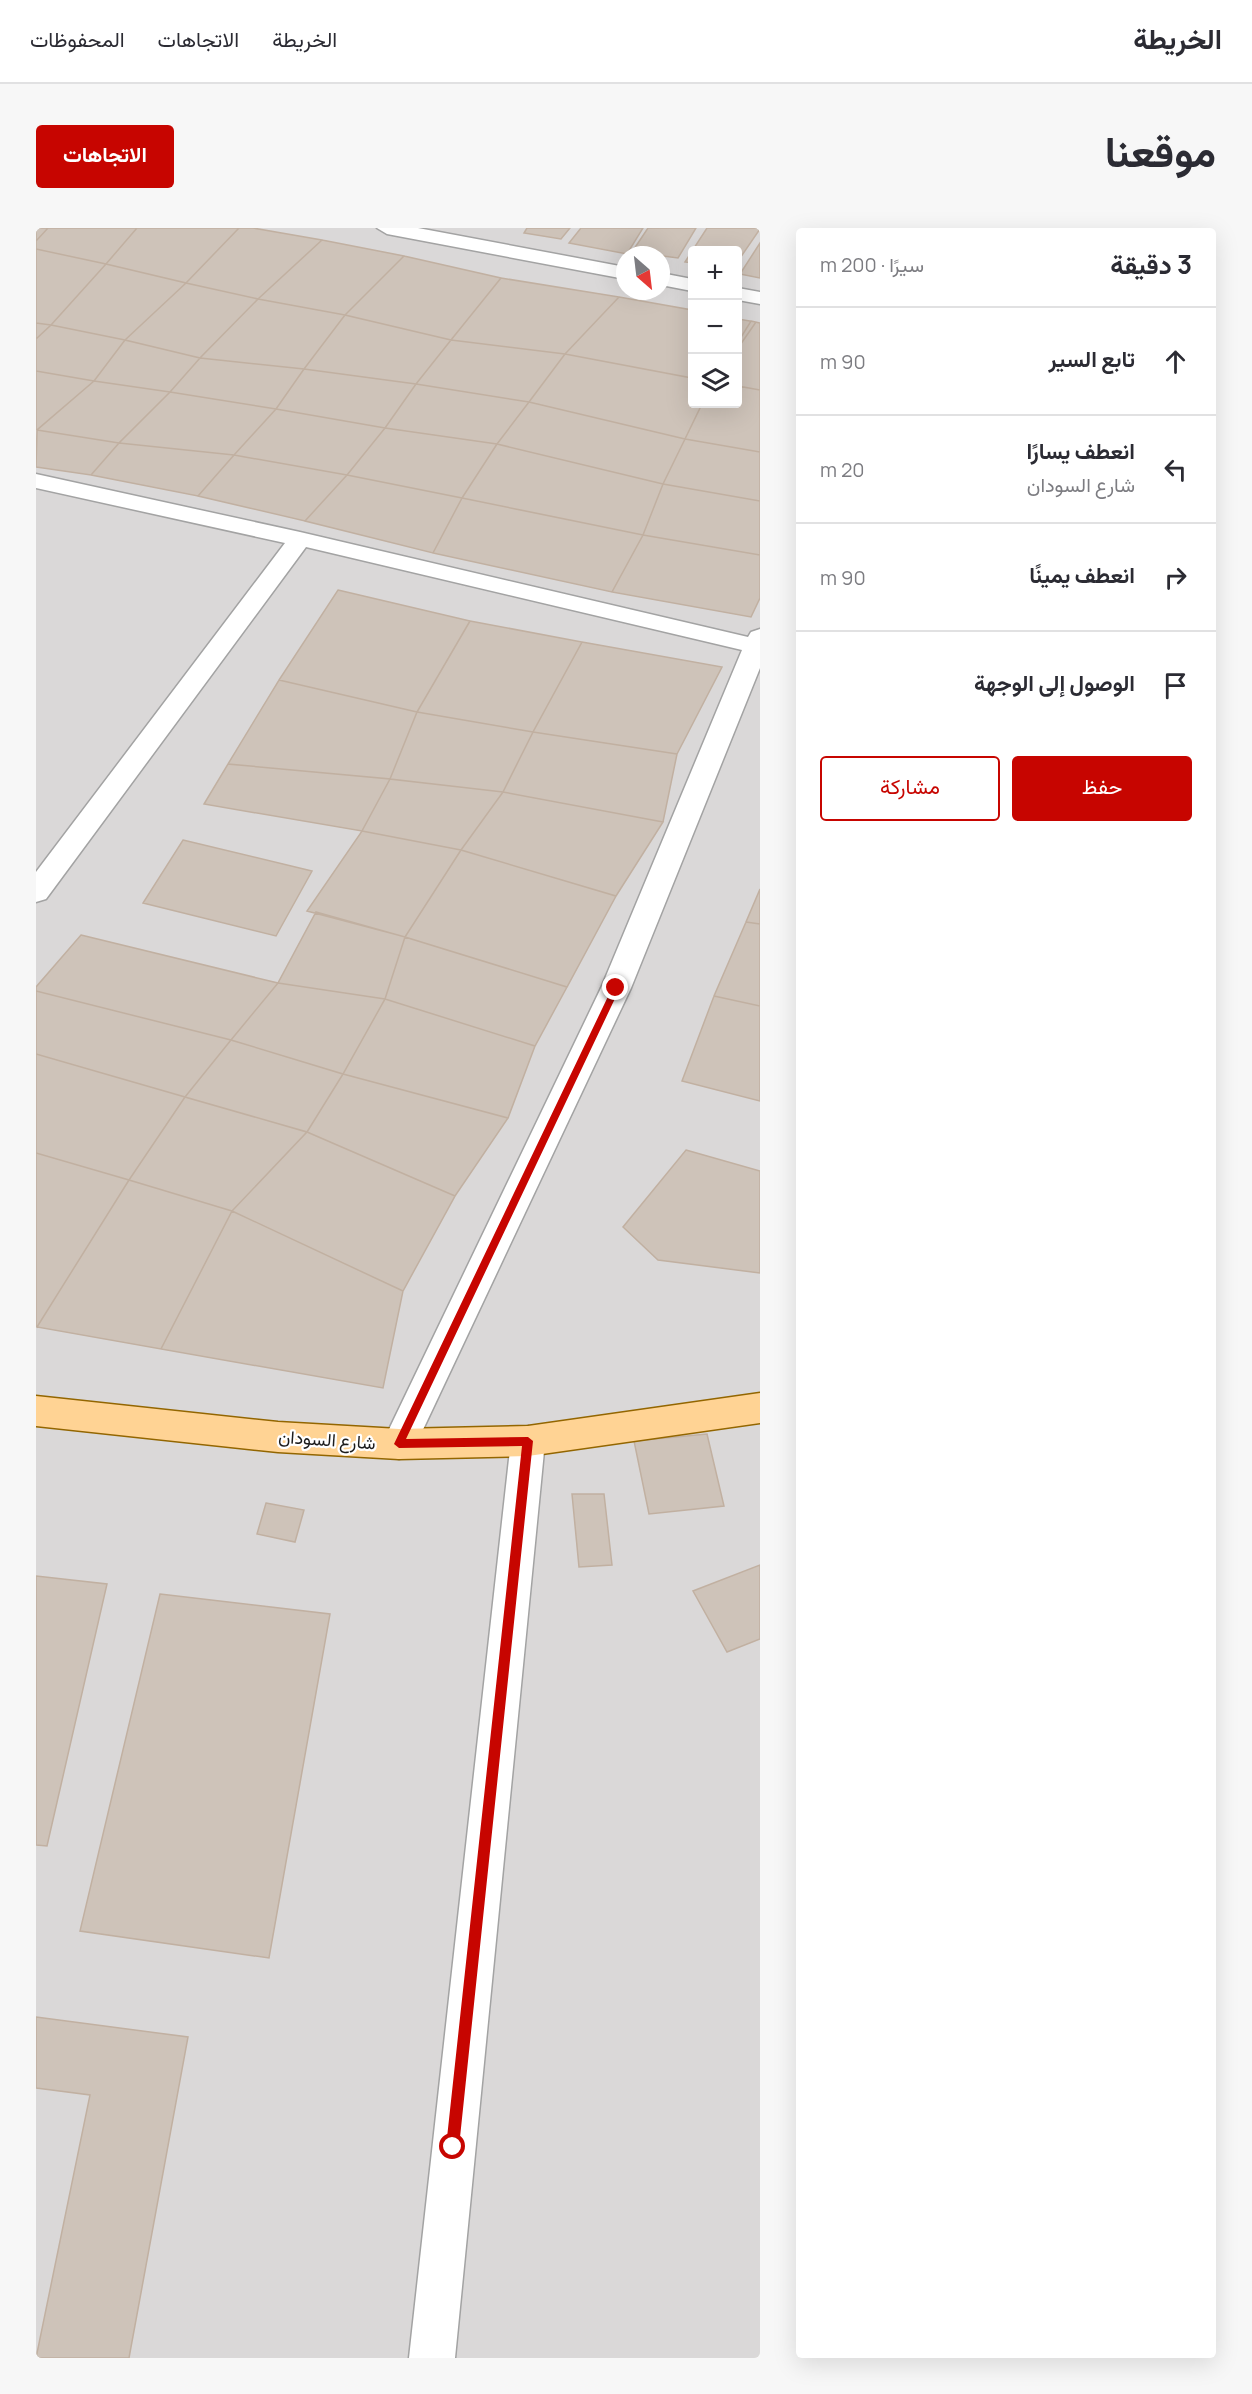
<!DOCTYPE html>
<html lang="ar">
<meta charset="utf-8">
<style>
:root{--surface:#fff;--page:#f7f7f7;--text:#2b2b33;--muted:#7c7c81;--line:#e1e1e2;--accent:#c70500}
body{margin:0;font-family:Manrope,Vazirmatn,sans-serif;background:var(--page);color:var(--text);direction:rtl}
.controls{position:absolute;right:18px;top:18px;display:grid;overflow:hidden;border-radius:6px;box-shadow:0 6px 24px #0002}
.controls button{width:54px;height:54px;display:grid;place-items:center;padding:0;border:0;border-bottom:2px solid var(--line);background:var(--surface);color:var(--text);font:30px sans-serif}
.compass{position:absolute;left:580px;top:18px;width:54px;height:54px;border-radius:50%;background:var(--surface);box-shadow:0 6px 24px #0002;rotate:152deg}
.stop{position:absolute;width:18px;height:18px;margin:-14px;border:4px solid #c70500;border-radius:50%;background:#fff}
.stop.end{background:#c70500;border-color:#fff;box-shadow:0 2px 6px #0008}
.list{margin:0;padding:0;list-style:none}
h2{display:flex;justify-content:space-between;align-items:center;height:78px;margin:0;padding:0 24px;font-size:26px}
h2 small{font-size:20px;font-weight:400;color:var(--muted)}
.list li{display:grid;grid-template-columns:39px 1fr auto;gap:18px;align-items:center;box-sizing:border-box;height:108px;padding:0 24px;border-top:2px solid var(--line)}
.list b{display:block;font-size:22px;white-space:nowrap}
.list p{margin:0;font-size:20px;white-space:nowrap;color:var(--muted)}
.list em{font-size:20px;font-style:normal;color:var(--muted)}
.actions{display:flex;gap:12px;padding:18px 24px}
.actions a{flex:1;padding:14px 0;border:2px solid var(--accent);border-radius:6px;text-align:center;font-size:21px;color:var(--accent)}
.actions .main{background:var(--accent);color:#fff}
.icon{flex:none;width:33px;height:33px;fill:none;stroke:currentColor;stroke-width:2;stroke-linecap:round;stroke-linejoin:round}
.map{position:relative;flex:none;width:724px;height:2130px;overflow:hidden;direction:ltr;border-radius:6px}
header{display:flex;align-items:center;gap:36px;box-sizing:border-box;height:84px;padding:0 30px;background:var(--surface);border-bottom:2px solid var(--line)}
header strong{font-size:28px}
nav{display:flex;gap:33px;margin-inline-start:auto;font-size:21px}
.intro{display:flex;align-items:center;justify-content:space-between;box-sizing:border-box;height:144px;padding:0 36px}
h1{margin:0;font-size:42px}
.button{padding:15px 27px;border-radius:6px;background:var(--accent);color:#fff;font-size:21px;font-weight:700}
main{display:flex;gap:36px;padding:0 36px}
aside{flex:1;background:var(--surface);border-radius:6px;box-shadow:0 6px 24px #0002}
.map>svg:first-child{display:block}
.residential{fill:#dad8d8;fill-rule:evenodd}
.building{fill:#cec3b9;stroke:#c1b0a1;stroke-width:1.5}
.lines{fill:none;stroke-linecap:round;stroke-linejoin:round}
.minor-casing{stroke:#a3a3a3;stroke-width:3}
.major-casing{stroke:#936600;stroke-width:3}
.minor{fill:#fff;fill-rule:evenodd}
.major{fill:#ffd394;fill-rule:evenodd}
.route{fill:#c70500}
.labels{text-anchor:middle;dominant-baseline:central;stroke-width:4.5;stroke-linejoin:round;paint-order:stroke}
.street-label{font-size:18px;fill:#1c1c1c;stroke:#fff}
</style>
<header>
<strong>الخريطة</strong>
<nav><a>الخريطة</a><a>الاتجاهات</a><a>المحفوظات</a></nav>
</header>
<div class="intro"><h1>موقعنا</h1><a class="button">الاتجاهات</a></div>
<main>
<aside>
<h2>3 دقيقة<small>سيرًا · 200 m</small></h2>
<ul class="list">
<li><svg class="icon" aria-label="ahead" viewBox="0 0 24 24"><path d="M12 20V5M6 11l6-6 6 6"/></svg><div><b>تابع السير</b></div><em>90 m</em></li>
<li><svg class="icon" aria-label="left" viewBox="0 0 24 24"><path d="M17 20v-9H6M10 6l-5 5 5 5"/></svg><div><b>انعطف يسارًا</b><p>شارع السودان</p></div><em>20 m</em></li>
<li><svg class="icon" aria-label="right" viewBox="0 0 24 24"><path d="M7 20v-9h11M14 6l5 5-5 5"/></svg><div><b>انعطف يمينًا</b></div><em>90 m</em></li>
<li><svg class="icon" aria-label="arrive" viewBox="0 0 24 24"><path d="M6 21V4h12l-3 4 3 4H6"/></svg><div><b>الوصول إلى الوجهة</b></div></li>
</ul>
<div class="actions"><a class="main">حفظ</a><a>مشاركة</a></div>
</aside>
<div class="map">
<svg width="724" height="2130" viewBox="0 0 724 2130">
<rect width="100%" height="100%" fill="#eeeae0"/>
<!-- residential -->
<path class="residential" d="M0,0H724V2130H0ZM656,22H702V176H656ZM589,27H625V63H589Z"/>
<!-- building -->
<path class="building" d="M0,0H12L0,13Z
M12,0H101L70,36L0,21V13Z
M101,0H203L150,55L70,36Z
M203,0H217L286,12L222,71L150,55Z
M491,0H534L525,11L488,5Z
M545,0H607L591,26L533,15Z
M612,0H660L642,30L596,24Z
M671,0H724V1L702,33V22H656V35L649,34Z
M286,12L368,28L309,87L222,71Z
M724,15V50L704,46Z
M0,21L70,36L15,97L0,95Z
M368,28L465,50L415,112L309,87Z
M70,36L150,55L89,112L15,97Z
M465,50L583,69L529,126L415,112Z
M150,55L222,71L164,130L89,112Z
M583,69L656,82V150L529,126Z
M222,71L309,87L268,141L164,130Z
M309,87L415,112L380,156L268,141Z
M702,91L720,94L702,120Z
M715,93L724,95V162L702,158V114Z
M0,95L15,97L0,111Z
M15,97L89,112L58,153L0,143V111Z
M89,112L164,130L134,164L58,153Z
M415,112L529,126L493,174L380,156Z
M529,126L656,150V176H666L649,211L493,174Z
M164,130L268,141L240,181L134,164Z
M268,141L380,156L349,200L240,181Z
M0,143L58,153L1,202L0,201Z
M58,153L134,164L83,215L1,202Z
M380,156L493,174L461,216L349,200Z
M702,158L724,162V224L649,211L666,176H702Z
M134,164L240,181L198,227L83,215Z
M493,174L649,211L627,256L461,216Z
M240,181L349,200L311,247L198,227Z
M349,200L461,216L426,270L311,247Z
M1,202L83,215L55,247L0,239Z
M649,211L724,224V273L627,256Z
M83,215L198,227L162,268L55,247Z
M461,216L627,256L607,307L426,270Z
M198,227L311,247L269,293L162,268Z
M311,247L426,270L397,325L269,293Z
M627,256L724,273V327L607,307Z
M426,270L607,307L576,364L397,325Z
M607,307L724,327V370L715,389L576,364Z
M302,362L434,393L381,484L243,452Z
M434,393L546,414L497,504L381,484Z
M546,414L686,439L641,526L497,504Z
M243,452L381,484L354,551L192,536Z
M381,484L497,504L467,564L354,551Z
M497,504L641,526L627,594L467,564Z
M192,536L354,551L326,603L168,576Z
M354,551L467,564L425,622L326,603Z
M467,564L627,594L580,668L425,622Z
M326,603L425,622L369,709L271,683Z
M147,612L276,643L240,708L107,675Z
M425,622L580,668L531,759L369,709Z
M724,661V696L710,694Z
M280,684L369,709L349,771L242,755Z
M710,694L724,696V778L678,768Z
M45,707L242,755L195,812L0,763V759Z
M369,709L531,759L499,818L349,771Z
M242,755L349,771L307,846L195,812Z
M0,763L195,812L149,869L0,826Z
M678,768L724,778V873L646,853Z
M349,771L499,818L472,890L307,846Z
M195,812L307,846L271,904L149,869Z
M0,826L149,869L93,952L0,925Z
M307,846L472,890L419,968L271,904Z
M149,869L271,904L196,983L93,952Z
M271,904L419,968L367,1063L196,983Z
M650,922L724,943V1045L622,1032L587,999Z
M0,925L93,952L1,1099L0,1098Z
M93,952L196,983L125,1121L1,1099Z
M196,983L367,1063L347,1160L125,1121Z
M671,1206L688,1278L613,1286L598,1213Z
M536,1266H568L576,1337L543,1339Z
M230,1275L268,1282L259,1314L221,1306Z
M724,1337V1411L691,1424L657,1363Z
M0,1348L71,1356L11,1618L0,1617Z
M124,1366L294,1386L233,1730L44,1703Z
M0,1789L152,1809L93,2130H0L54,1867L0,1860Z"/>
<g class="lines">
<defs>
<path id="minor" d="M341,0H382L589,39V51L351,6Z
M625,45L656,51V63L625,57Z
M702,60L724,64V76L702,72Z
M0,246L264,304L712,409L715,404L724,401V440L595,760L375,1227L363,1231L351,1227L346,1216L565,760L706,422L270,319L10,671L0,674V644L249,315L0,260Z
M492,1198L504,1202L509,1213L419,2130H373L475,1213L480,1202Z"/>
<path id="major" d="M724,1165V1195L492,1228L363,1231L242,1224L0,1198V1168L242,1194L363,1201L492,1198Z"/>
</defs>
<!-- minor casing -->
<use href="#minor" class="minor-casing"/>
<!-- major casing -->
<use href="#major" class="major-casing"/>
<!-- minor -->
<use href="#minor" class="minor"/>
<!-- major -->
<use href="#major" class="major"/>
</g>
<!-- route -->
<path class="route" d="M577,758L584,760L370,1211L492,1209L497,1213L423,1919L417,1926L410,1919L486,1218L363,1220L358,1216Z"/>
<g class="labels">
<!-- street labels -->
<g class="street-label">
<text transform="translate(291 1211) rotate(4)">شارع السودان</text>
</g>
</g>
</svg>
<div class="controls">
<button>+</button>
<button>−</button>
<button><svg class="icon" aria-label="layers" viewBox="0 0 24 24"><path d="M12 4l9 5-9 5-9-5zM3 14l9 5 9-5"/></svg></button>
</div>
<svg class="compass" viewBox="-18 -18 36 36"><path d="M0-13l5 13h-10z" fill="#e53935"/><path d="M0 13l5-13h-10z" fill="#7c7c81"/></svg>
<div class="stop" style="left:417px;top:1919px"></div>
<div class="stop end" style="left:580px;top:760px"></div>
</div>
</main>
